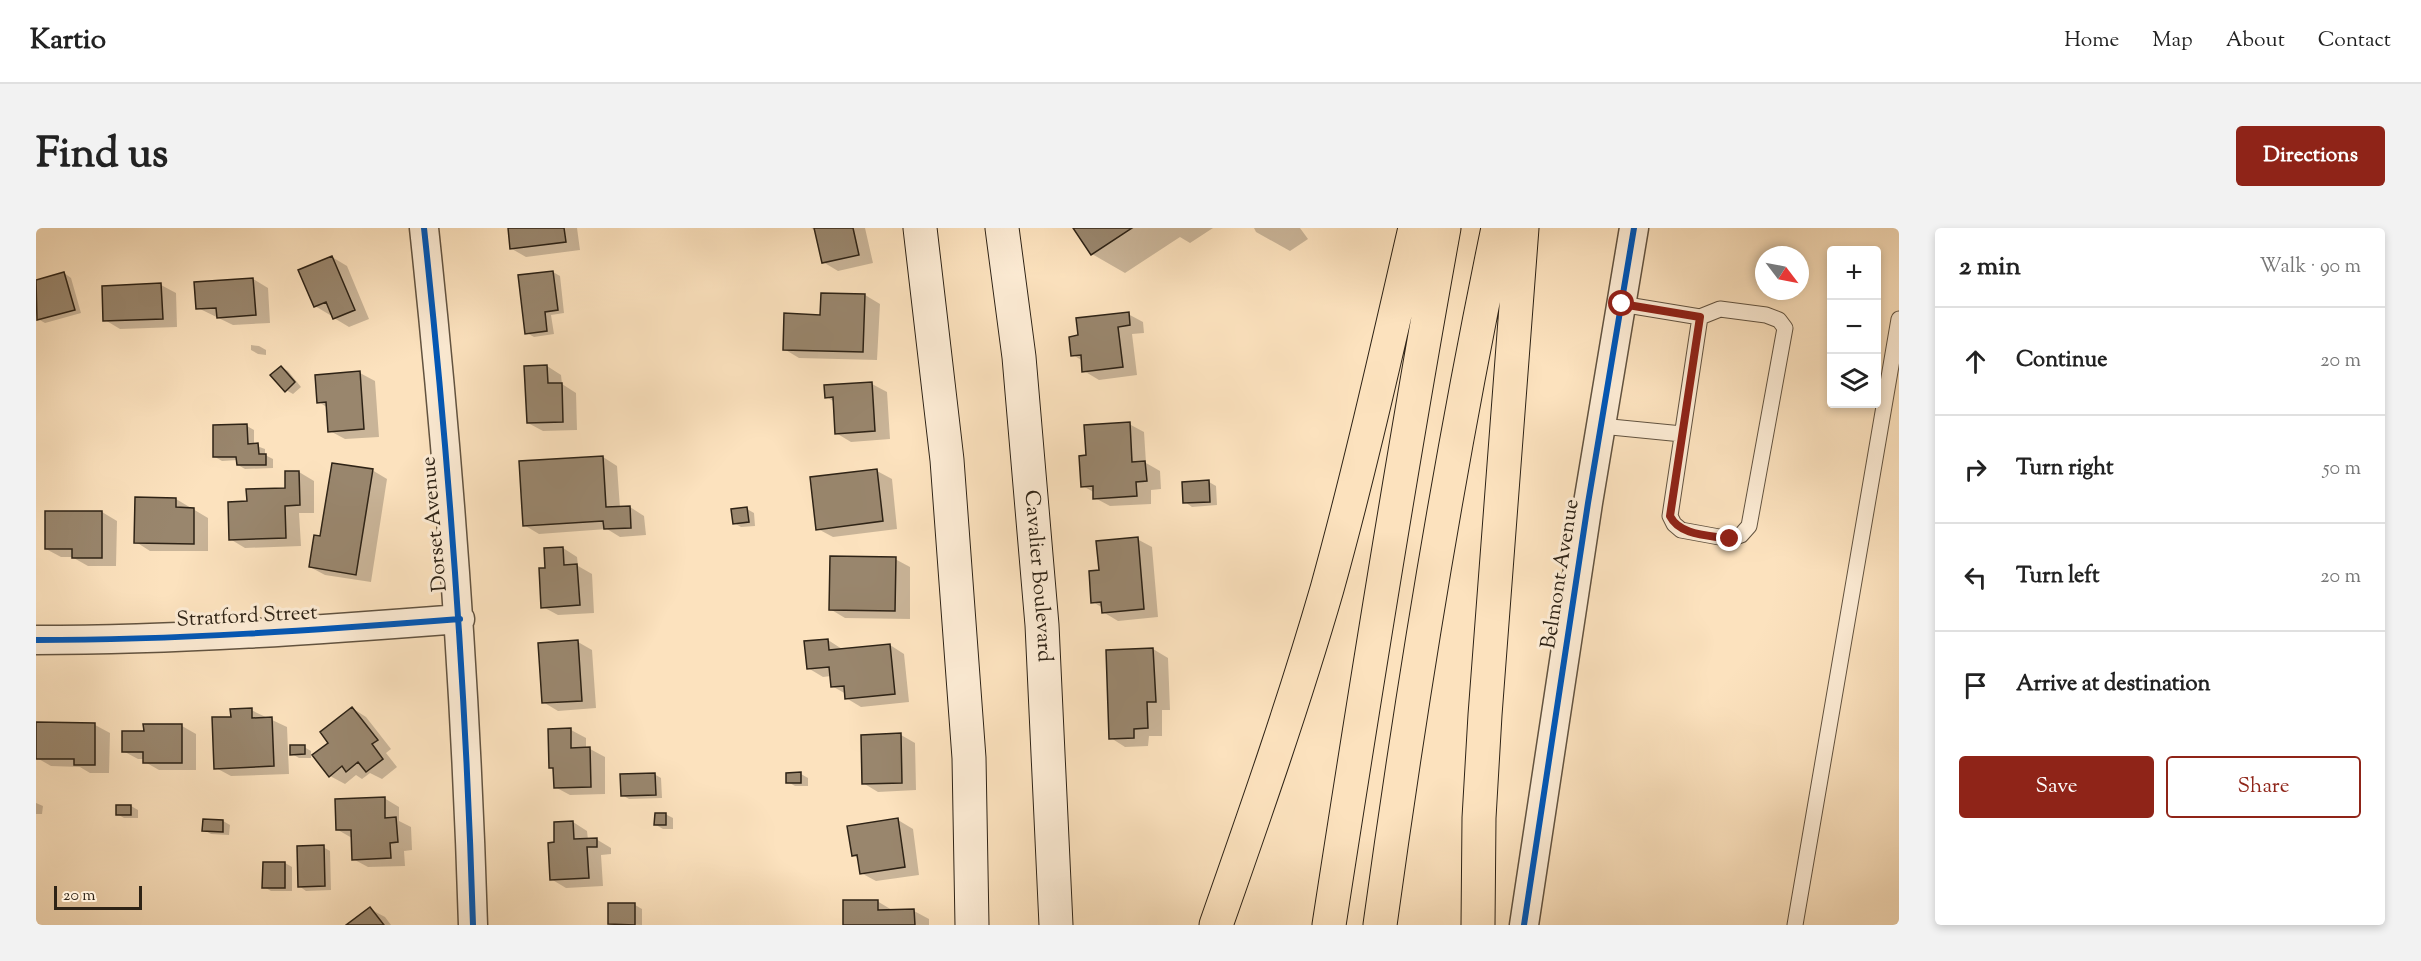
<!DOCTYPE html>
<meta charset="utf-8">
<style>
:root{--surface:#fff;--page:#f2f2f2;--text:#222;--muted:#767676;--line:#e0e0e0;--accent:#8f2418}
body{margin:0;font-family:"Sorts Mill Goudy",serif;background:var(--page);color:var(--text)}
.controls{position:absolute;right:18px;top:18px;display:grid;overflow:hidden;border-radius:6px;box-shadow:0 3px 9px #0003}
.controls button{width:54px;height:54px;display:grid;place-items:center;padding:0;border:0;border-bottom:2px solid var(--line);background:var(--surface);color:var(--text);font:30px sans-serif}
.compass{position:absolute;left:1719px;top:18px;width:54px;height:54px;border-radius:50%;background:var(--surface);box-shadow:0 3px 9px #0003;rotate:122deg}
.scale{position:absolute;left:18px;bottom:15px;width:88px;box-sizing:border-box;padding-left:6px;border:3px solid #2e2316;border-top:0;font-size:16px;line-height:21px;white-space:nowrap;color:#2e2316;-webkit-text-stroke:4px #fdecd5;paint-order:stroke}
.stop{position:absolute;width:18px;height:18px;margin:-14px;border:4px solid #8f2418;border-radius:50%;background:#fff}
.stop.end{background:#8f2418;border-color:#fff;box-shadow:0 2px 6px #0008}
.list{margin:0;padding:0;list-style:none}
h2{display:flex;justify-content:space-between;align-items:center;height:78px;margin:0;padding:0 24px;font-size:26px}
h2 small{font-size:20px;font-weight:400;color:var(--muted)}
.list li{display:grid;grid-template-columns:39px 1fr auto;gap:18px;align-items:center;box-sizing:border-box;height:108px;padding:0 24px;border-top:2px solid var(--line)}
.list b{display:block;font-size:22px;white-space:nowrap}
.list em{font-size:20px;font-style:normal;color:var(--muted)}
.actions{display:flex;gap:12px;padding:18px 24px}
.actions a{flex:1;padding:14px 0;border:2px solid var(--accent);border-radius:6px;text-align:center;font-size:21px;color:var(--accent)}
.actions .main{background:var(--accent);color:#fff}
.icon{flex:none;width:33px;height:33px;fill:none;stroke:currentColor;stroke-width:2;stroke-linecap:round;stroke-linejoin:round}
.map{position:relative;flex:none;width:1863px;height:697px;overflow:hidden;border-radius:6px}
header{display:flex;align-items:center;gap:36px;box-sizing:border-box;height:84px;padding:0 30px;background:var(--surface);border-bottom:2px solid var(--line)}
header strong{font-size:28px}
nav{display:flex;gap:33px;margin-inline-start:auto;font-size:21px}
.intro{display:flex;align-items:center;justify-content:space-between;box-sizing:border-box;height:144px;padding:0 36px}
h1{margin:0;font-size:42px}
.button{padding:15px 27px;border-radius:6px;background:var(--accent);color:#fff;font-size:21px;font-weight:700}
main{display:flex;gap:36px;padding:0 36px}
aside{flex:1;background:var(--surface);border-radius:6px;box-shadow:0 3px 9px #0003}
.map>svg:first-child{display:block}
.shadow{fill:#0003}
.building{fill:#99866d;stroke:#2e2316;stroke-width:1.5}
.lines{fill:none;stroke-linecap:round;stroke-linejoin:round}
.service-casing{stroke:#625340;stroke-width:17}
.minor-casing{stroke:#625340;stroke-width:31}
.secondary-casing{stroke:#2e2316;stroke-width:35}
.motorway-casing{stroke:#2e2316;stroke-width:35}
.service{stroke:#fdecd5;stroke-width:15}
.minor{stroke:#fdecd5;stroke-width:28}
.secondary{stroke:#fdecd5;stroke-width:33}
.motorway{stroke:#fce2be;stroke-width:33}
.cycleway-casing{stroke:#fdecd5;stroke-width:10}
.cycleway{stroke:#0057b8;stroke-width:6}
.route{stroke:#8f2418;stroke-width:8}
.labels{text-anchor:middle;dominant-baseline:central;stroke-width:6;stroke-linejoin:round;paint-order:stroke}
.street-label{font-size:21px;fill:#2e2316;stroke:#fdecd5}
</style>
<header>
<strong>Kartio</strong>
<nav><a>Home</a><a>Map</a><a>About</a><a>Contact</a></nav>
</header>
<div class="intro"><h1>Find us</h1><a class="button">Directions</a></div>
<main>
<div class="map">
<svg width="1863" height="697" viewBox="0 0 1863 697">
<rect width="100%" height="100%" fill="#fce2be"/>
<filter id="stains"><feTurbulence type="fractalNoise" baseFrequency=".00333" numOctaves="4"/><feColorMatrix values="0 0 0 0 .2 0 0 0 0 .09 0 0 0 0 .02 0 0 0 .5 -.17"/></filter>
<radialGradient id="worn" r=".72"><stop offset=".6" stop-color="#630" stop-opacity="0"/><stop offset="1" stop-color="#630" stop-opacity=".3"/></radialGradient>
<!-- shadow -->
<path class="shadow" d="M473,0H541L544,22L490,29L476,21Z
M775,0H829L837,35L802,43L787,34L780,3Z
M1039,0H1177L1154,15L1144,9L1089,45L1056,26Z
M1218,0H1264L1272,11L1254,23L1220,4Z
M296,29L311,38L333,91L313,99L298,90L296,85L294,87L279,78Z
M517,44L524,48L528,85L515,87L518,106L498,109L491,105Z
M28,45L35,50L45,85L9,95L2,91L0,85V53Z
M217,51L232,60L234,95L197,97L162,80Z
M125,57L140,65L141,99L84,101L69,92Z
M829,67L844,76L841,132L763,130L748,121L786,88Z
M1092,86L1107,94L1108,105L1096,106L1101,147L1063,152L1048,143L1047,133L1037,127L1044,108Z
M215,117L223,118L230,122V127L222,126L215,122Z
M511,138L525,147L526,156L540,165L541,202L507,203L492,195Z
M245,139L252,143L265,159L257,166L250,162Z
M324,145L339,153L343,209L309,211L294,203L292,180L283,174Z
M836,156L851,164L854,211L815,214L800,205L799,174L790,169Z
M1093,196L1108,204L1110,235L1124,243L1125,261L1115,262V276L1074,278L1059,270V265L1047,258Z
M211,198L218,202V217L229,221V227L237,231V240L209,241L202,237V232L186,233L179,229Z
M567,229L581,238L584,280L594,279L608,288L610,307L584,309L571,301L503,306L488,297Z
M336,242L351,251L335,354L289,347L274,339Z
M841,243L856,251L861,301L797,309L782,301Z
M263,244L278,253V285H263L265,318L209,320L194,311L212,274L251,261Z
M1173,254L1180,258L1181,277L1156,279L1149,274Z
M140,271L172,290V323H114L100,314Z
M711,281L718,285L719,298L705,299L698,295Z
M66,284L81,293L80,338H52L36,329H25L10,321Z
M1101,311L1116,319L1122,389L1082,393L1067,384V380L1057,374L1064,343Z
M527,320L541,329L542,338L556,346L558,385L522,387L507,379L511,342Z
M859,331L874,339V391L809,390L794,381Z
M792,412L806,421L854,417L868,426L873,474L825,479L810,470V466L796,458L795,448L787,449L772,440Z
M542,414L556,422L560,480L522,483L507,474Z
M1117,421L1132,430L1134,482H1126V508H1113L1112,518L1089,519L1075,510L1071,423Z
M316,480L330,489L355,521L350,525L361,539L346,551L334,545L326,551L320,547L309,556L294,548V515Z
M215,482L251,499L253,546L195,548L180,540L196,490Z
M1,496L59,497L74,505L73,545H54L44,539L15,538L1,530Z
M146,498L160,506V542H123L109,534V531H102L87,523L109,505Z
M535,502L550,510V521H554L569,529V566L534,567L519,559V542L514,539Z
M865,507L879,515L880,562L842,564L827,555Z
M268,519L275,523V530H263L256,526Z
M618,546L625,550L626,570L593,571L586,567Z
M765,546L772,550V558H759L752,554Z
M348,570L363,579V593L375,599L376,622L368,623L369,638L332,639L317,631L316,610L302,602Z
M0,575L7,578L6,586H0Z
M95,578L102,582V590H88L81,586Z
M629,586L637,590V601H627L620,597Z
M862,592L877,601L883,647L840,653L825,645L823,631L817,627Z
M187,593L194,597L193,607L175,606L168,602Z
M537,594L551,603L552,612L560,611L575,620V626L565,627L567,658L530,660L515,651L520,615Z
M287,619L294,623L295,662L270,663L263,658Z
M249,635L256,639V663H235L228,659Z
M841,673L856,682L878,683L893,691V697H808Z
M599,677L606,681V697L574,696Z
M334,681L349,689L355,697H313Z"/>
<!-- building -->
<path class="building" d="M472,0H528L530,14L474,21Z
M778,0H817L823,27L786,35Z
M1037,0H1096L1055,27Z
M296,28L319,82L297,91L290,74L278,79L262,42Z
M517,43L522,82L509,84L511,103L489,106L482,47Z
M28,44L39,82L1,92L0,52Z
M217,50L220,87L181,90L180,80L160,81L158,54Z
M125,55L127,91L67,93L66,58Z
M785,65L829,66L827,124L747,122L748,85L784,87Z
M1093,84L1094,97L1082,99L1087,139L1046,144L1045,127L1035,128L1033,109L1042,107L1040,90Z
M511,137L512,155H526L527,194L491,195L488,138Z
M245,138L259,154L249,164L234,147Z
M324,143L328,201L292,204L290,174L281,175L279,147Z
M836,154L839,203L799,206L797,169L789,170L788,157Z
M1094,194L1096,234L1109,233L1111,253L1100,254L1101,268L1057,271V258L1045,259L1043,228L1050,227L1048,197Z
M211,196L212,216L222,215L223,226H230V237H201L200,229H177V197Z
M567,228L570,279L594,278L595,300L568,301L567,293L487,298L483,233Z
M296,235L337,241L320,347L273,339L278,307L284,308Z
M841,241L847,293L780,302L774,249Z
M249,243H263L264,277L249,278L250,310L193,312L192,274L211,273L210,261L249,260Z
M1173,252L1174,274L1147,275L1146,254Z
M99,269L140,270V279L158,280V316L98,315Z
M711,279L713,294L697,296L695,281Z
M9,283H66V330H36V321H9Z
M1102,309L1108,381L1066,385L1065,374L1055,375L1053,343L1063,342L1060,313Z
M527,319L528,337L541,336L544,377L505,380L503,340H509L508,320Z
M794,328L860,329L859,383L793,382Z
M792,411L793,422L854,416L859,466L809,471L808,458L795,459L793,439L771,441L768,413Z
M542,412L546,473L506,475L502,415Z
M1117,420L1120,474H1111L1112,500L1098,501V510L1073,511L1070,422Z
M316,479L342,512L336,516L347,531L330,544L322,534L310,544L306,538L293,549L276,527L292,515L284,504Z
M216,480V490L236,489L238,538L178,541L176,489H195L194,481Z
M0,494L59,495V537H38V531H0Z
M107,496H146V535H107V524H86V503H108Z
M535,500V520L554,519L555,559L518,560L517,540H513L512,501Z
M865,505L866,555L826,556L825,507Z
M254,517H269V526L254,527Z
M765,544V555H750V545Z
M619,545L620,567L585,568L584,546Z
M349,569V590L360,589L362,614L354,615L355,630L316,632L315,602H300L299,571Z
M80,577H95V587H80Z
M619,585H630V597H618Z
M862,590L869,639L824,646L821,627L816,628L811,598Z
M167,591L187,592V604L166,603Z
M537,593L538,611L561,610V619H551L553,650L514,652L512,615L518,614V594Z
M288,617L289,658L262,659L261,618Z
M227,634H249V660H226Z
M807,672H842V682L878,681L879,697H807Z
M572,675H599V697L572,696Z
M334,679L348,697H310Z"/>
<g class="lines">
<defs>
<path id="service" d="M1585,76L1664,89L1684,81L1730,87L1743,92L1749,100L1713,298L1705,307L1694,311L1645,302L1638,296L1634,288L1664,89
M1565,198L1646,206
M1759,697L1863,91"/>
<path id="minor" d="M388,0C413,232 430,464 437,697
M0,412C142,412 282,402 424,391
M1488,697L1552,275L1598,0"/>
<g id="secondary">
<path d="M884,0L911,232L933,530L936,697"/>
<path id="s1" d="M966,0L983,129L1006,397L1020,697"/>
</g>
<path id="motorway" d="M1180,697C1219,586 1258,475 1291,361C1324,242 1351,121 1379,0
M1293,697C1329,464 1366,232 1408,0
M1344,697C1376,464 1414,231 1462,0
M1442,697L1443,590L1449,487L1486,0"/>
</defs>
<!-- service casing -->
<use href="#service" class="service-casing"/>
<!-- minor casing -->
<use href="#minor" class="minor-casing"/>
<!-- secondary casing -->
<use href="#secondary" class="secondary-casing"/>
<!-- motorway casing -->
<use href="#motorway" class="motorway-casing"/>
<!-- service -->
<use href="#service" class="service"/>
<!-- minor -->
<use href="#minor" class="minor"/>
<!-- secondary -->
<use href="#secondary" class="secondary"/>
<!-- motorway -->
<use href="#motorway" class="motorway"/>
<defs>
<path id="cycleway" d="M388,0C413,232 430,464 437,697
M0,412C142,412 282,402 424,391
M1488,697L1552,275L1598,0"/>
</defs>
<!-- cycleway casing -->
<use href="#cycleway" class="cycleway-casing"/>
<!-- cycleway -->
<use href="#cycleway" class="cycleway"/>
</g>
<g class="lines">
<!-- route -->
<path class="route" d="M1586,76L1664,89L1634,288C1644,308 1673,307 1694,311"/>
</g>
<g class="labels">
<!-- street labels -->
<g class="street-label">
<text transform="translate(399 296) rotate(-95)">Dorset Avenue</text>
<text transform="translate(1525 346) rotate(-81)">Belmont Avenue</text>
<text stroke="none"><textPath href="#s1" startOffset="350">Cavalier Boulevard</textPath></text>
<text transform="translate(211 389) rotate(-3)">Stratford Street</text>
</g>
</g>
<rect width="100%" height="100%" filter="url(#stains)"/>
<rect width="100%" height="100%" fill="url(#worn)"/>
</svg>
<div class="controls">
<button>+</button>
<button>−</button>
<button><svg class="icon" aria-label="layers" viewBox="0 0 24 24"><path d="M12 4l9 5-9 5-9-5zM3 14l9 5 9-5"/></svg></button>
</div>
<svg class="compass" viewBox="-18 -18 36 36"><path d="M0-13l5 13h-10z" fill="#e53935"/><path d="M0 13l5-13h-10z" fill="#767676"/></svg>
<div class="scale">20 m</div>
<div class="stop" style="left:1586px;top:76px"></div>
<div class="stop end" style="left:1694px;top:311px"></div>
</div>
<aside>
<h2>2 min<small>Walk · 90 m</small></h2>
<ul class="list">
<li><svg class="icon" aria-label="ahead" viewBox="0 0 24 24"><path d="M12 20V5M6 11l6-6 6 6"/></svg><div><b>Continue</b></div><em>20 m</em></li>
<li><svg class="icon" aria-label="right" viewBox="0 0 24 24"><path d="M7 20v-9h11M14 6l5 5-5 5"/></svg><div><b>Turn right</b></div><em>50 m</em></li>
<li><svg class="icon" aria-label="left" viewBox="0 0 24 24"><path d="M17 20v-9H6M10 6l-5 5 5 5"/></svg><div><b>Turn left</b></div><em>20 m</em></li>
<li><svg class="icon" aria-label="arrive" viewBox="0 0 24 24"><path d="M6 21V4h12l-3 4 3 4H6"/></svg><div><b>Arrive at destination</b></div></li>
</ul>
<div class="actions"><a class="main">Save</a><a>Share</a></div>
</aside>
</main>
